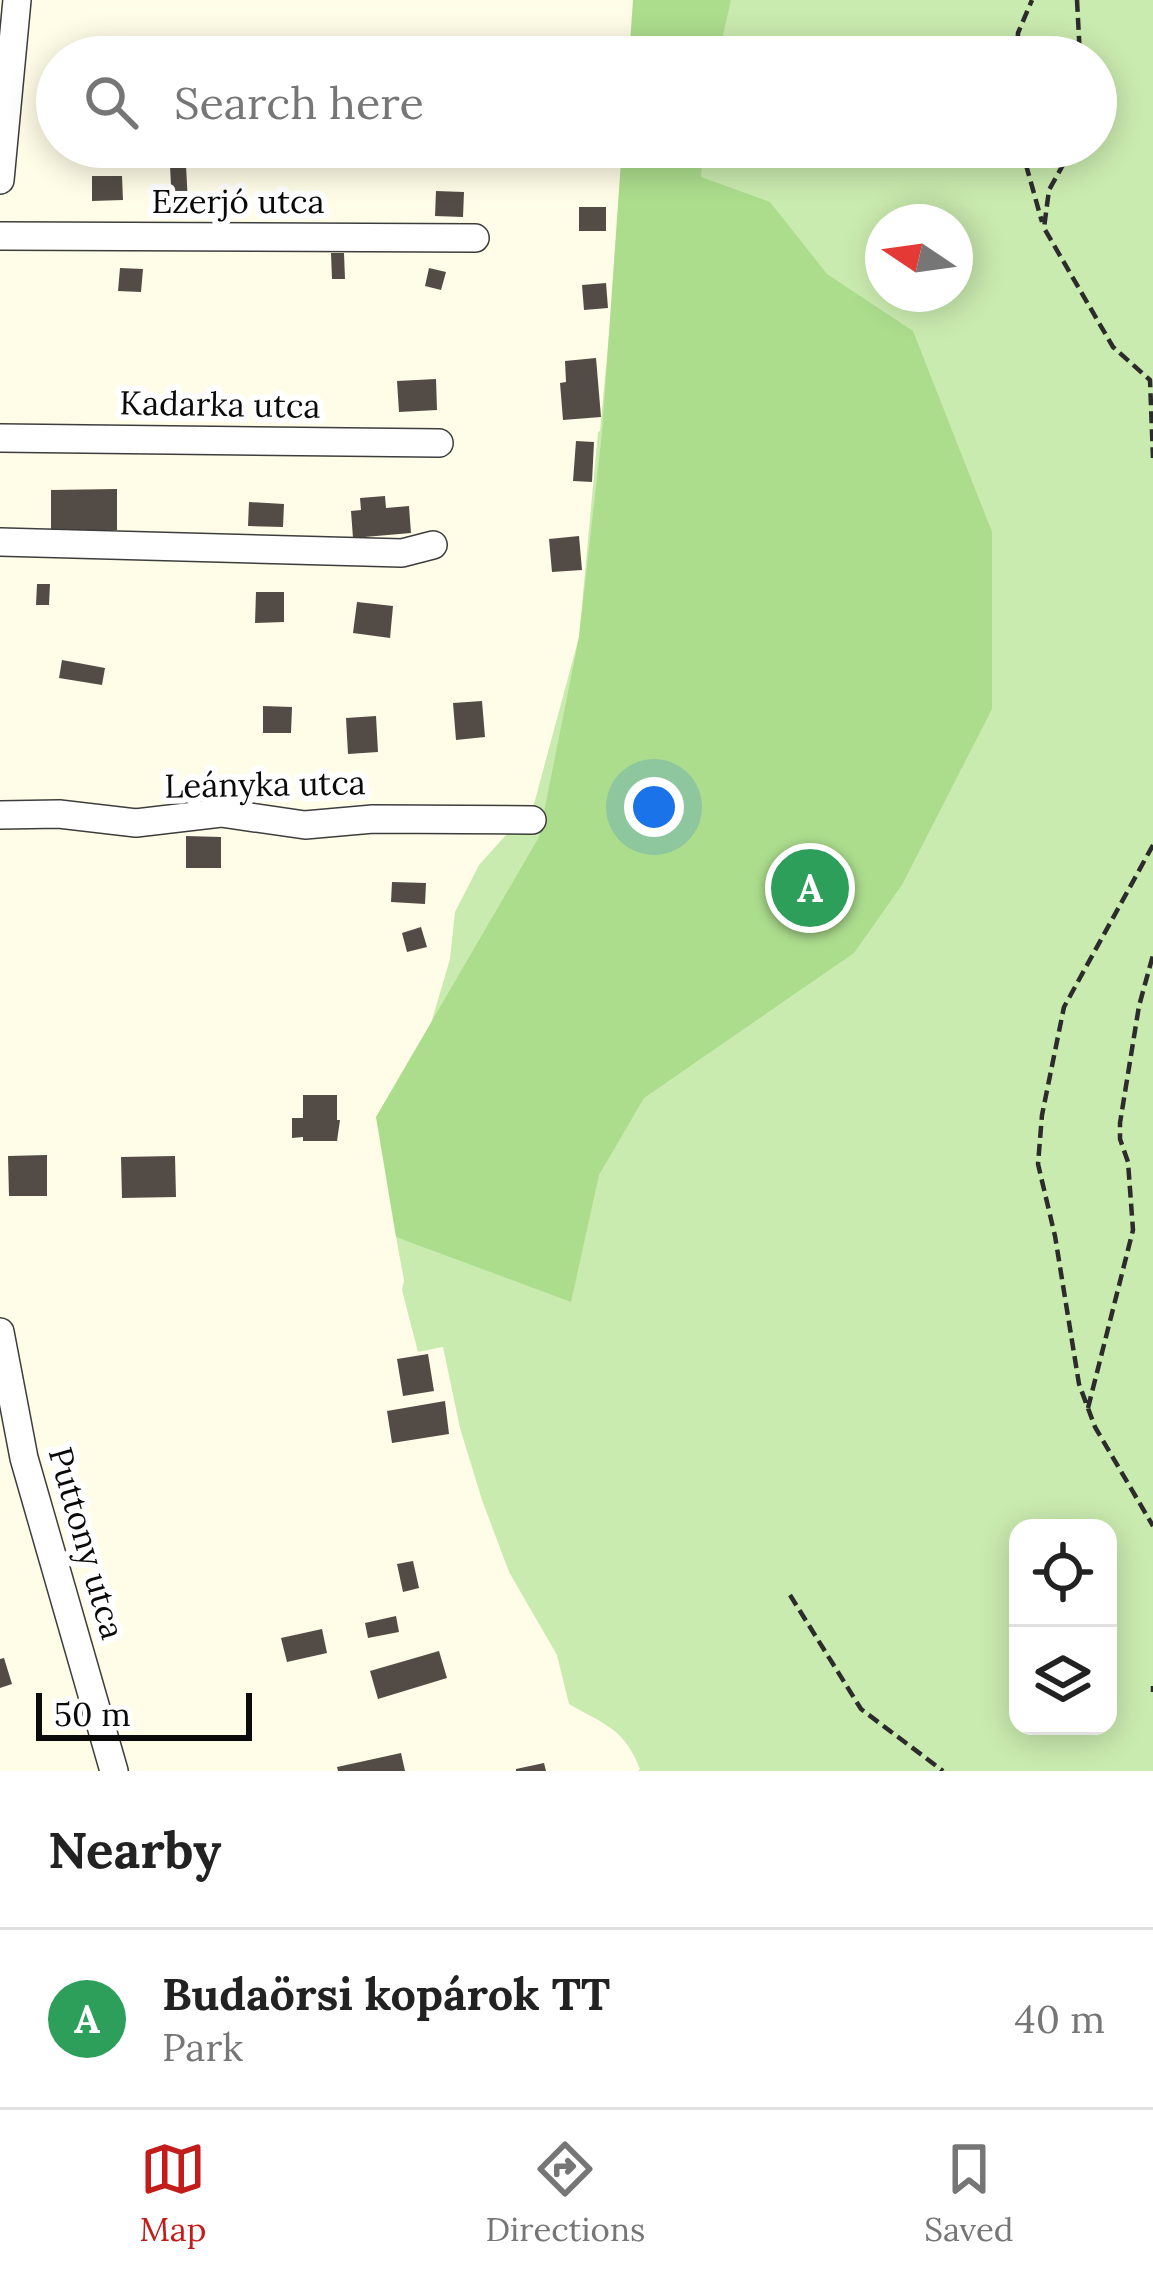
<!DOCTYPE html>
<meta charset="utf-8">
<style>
:root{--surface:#fff;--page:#f2f2f2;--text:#222;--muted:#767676;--line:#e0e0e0;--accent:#c21d1a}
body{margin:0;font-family:Lora,serif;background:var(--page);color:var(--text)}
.controls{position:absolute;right:36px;bottom:36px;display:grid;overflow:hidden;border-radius:24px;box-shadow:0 6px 30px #0003}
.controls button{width:108px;height:108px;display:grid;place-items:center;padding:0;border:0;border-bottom:3px solid var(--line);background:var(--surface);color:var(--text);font:60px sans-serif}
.compass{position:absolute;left:865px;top:204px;width:108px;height:108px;border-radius:50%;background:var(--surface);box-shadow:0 6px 30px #0003;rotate:283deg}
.scale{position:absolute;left:36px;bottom:30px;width:216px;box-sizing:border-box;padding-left:12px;border:6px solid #0a0a0a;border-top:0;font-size:33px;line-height:42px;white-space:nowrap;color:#0a0a0a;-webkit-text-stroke:9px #fff;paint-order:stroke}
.you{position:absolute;left:654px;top:807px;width:42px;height:42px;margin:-30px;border:9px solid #fff;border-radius:50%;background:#1a73e8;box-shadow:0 0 0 18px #1a73e833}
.badge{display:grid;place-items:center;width:78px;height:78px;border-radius:50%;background:var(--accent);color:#fff;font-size:39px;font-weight:700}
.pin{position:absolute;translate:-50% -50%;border:6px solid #fff;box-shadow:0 3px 12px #0006}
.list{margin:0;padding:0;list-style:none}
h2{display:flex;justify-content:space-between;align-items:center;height:156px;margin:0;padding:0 48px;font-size:51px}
h2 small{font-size:39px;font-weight:400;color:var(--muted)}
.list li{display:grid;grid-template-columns:78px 1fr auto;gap:36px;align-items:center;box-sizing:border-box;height:180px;padding:0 48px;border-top:3px solid var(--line)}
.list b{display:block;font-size:45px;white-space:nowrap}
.list p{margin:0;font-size:39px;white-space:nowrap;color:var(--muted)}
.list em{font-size:39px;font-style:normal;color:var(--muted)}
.icon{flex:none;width:66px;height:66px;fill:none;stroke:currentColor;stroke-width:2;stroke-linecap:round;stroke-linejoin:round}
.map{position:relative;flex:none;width:1153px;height:1771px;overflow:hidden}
.search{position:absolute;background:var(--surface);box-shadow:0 6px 30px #0003;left:36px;right:36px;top:36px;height:132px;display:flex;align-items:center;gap:30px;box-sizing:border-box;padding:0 42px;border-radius:66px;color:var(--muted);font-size:45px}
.sheet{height:336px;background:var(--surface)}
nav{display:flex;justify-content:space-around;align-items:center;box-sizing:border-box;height:168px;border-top:3px solid var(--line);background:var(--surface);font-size:33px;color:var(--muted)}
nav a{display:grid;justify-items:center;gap:6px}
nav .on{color:var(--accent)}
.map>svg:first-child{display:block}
.green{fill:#caebaf;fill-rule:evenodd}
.forest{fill:#acdd8d}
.building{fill:#534c46}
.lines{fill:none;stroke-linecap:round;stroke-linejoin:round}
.street-casing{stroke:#3d3d3d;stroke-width:30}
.path{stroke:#2c2c2c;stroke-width:4.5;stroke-dasharray:12 6;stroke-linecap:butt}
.street{stroke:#fff;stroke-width:27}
.labels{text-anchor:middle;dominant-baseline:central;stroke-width:12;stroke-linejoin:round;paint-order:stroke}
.street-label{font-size:33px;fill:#0a0a0a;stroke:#fff}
</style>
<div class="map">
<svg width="1153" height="1771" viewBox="0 0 1153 1771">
<rect width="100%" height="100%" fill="#fffce7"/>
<!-- green -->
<path class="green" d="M634,0H1153V1771H638L640,1769C624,1728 605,1725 569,1704L557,1655L509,1572L482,1500L460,1428L443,1347L418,1352L402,1290L404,1280L396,1237L405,1240L419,1064L450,959L455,912L479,865L534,804L579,637L598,432L600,431L609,335L611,334L626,147H1096V57H631ZM883,222H955V294H883ZM1018,1528H1108V1726H1018Z"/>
<!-- forest -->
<path class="forest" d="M633,0H731L718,57H629Z
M622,147H703L701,177L770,202L827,274L913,331L992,532V709L902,885L854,953L644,1098L599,1175L571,1302L396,1237L376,1117L539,837L579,637L602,433Z"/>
<!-- building -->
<path class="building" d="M186,165L188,204L172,205L170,166Z
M92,176H122L123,200L92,201Z
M436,191L464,192L463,217L435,216Z
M579,207H606V231H579Z
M331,253H344L345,279H332Z
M120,268L143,269L141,292L118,291Z
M429,268L446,272L441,290L425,286Z
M606,283L608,308L584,310L582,285Z
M596,358L601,417L563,420L560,383L566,382L565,361Z
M436,379L437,410L399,412L397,381Z
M576,441L594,442L592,482L573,481Z
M117,489V530H51V490Z
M385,496L386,508L409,506L411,533L353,538L351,511L361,510L360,498Z
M249,502L284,504L283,527L248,526Z
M579,536L582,570L552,572L549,539Z
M37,584H50L49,605H36Z
M256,592H284V622L255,623Z
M357,602L393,606L390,638L353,633Z
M62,660L105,668L102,685L59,678Z
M482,701L485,737L456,740L453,703Z
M263,706L292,707L291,733H263Z
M376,716L378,752L348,754L346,718Z
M186,836L221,837V868H186Z
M392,882L426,883L425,904L391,902Z
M421,927L427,947L407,952L402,933Z
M303,1095H337V1120H340L337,1141H303V1137L292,1138V1118H303Z
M47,1155V1196H9L8,1156Z
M175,1156L176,1197L122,1198L121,1157Z
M428,1354L434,1391L403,1396L397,1359Z
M445,1401L449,1434L392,1443L387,1411Z
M413,1561L419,1588L403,1592L397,1564Z
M396,1616L399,1632L368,1638L365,1623Z
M322,1629L327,1653L287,1662L281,1638Z
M439,1651L447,1678L378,1699L370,1671Z
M4,1658L12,1684L0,1688V1659Z
M401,1753L405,1771H338L337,1767Z
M544,1763L546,1771H516V1769Z"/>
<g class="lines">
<defs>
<path id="street" d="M0,180L17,0
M0,236L475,238
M0,438L439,443
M0,542L402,553L433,545
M0,815L59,814L136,823L221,813L305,825L373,819L532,820
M0,1332L24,1458L114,1771"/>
</defs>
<!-- street casing -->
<use href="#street" class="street-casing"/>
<!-- path -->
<path class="path" d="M1077,0L1080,57
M1017,57L1018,33L1032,0
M1021,147L1042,222
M1073,147L1049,190L1044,228L1113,347L1150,380L1153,458
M1153,845L1064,1007L1042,1115L1038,1164L1055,1236L1079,1384L1095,1427L1153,1526
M1088,1408L1133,1230L1128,1162L1120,1139V1123L1139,1006L1153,955
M790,1595L861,1709L943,1771
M1153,1686V1692"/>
<!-- street -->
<use href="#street" class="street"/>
</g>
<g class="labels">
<!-- street labels -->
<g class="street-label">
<text x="238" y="201">Ezerjó utca</text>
<text transform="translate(220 404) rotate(1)">Kadarka utca</text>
<text transform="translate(265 784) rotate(-1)">Leányka utca</text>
<text transform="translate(87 1543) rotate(74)">Puttony utca</text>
</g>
</g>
</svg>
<div class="controls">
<button><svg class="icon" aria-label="locate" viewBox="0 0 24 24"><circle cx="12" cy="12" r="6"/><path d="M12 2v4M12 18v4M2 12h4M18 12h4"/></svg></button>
<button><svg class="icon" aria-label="layers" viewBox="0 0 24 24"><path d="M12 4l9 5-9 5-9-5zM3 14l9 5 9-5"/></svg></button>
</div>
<svg class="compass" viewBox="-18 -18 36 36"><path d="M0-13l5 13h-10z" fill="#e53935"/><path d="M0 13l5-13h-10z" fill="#767676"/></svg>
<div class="scale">50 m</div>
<div class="you"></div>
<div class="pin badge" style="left:810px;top:888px;background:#2e9e5b">A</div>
<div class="search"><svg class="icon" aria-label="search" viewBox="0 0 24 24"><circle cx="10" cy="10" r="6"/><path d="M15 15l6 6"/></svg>Search here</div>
</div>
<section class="sheet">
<h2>Nearby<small></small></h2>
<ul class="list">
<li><span class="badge" style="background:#2e9e5b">A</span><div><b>Budaörsi kopárok TT</b><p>Park</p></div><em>40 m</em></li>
</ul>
</section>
<nav>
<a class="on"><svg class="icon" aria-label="map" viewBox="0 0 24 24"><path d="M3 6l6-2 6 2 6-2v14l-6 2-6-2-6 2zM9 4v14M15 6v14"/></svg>Map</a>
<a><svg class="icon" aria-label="directions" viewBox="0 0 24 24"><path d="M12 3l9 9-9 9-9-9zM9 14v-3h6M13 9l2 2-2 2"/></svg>Directions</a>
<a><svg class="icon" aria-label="saved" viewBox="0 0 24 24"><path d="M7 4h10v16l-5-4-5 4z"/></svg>Saved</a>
</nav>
